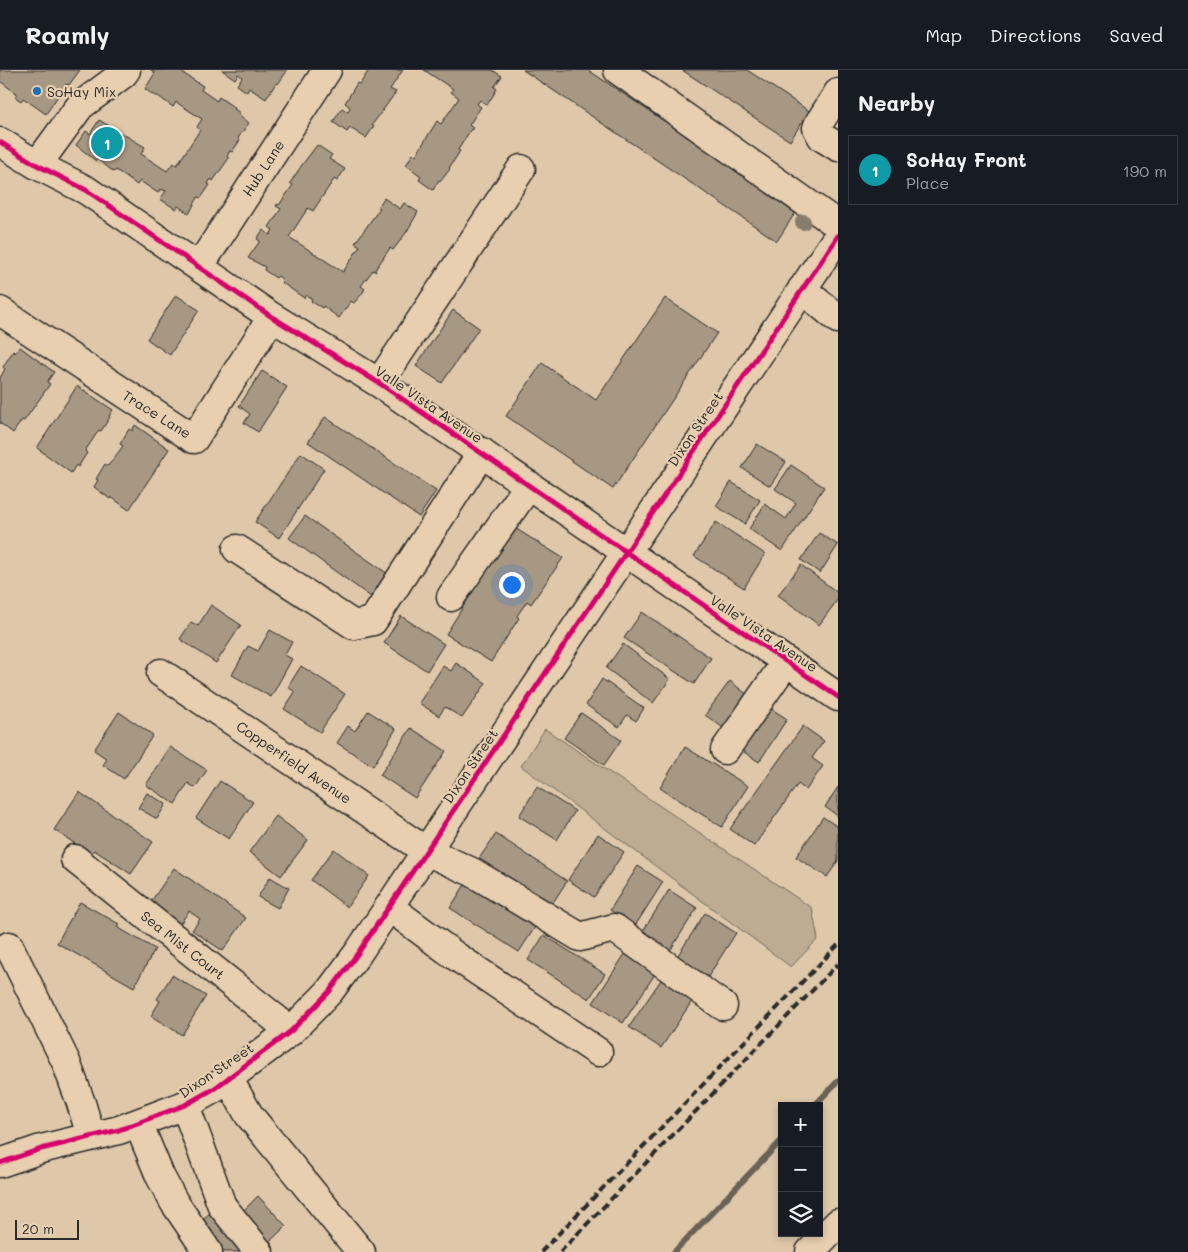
<!DOCTYPE html>
<meta charset="utf-8">
<style>
:root{--surface:#171b24;--page:#242831;--text:#f1f3f6;--muted:#9ea1a6;--line:#363941;--accent:#d93025}
body{margin:0;font-family:Mali,sans-serif;background:var(--page);color:var(--text)}
.controls{position:absolute;right:15px;bottom:15px;display:grid;overflow:hidden;border-radius:0px;box-shadow:0 2px 8px #0003}
.controls button{width:45px;height:45px;display:grid;place-items:center;padding:0;border:0;border-bottom:1px solid var(--line);background:var(--surface);color:var(--text);font:25px sans-serif}
.scale{position:absolute;left:15px;bottom:12px;width:64px;box-sizing:border-box;padding-left:5px;border:2px solid #2b2b2b;border-top:0;font-size:14px;line-height:18px;white-space:nowrap;color:#2b2b2b;-webkit-text-stroke:4px #e7cfaf;paint-order:stroke}
.you{position:absolute;left:511px;top:514px;width:18px;height:18px;margin:-12px;border:4px solid #fff;border-radius:50%;background:#1a73e8;box-shadow:0 0 0 8px #1a73e833}
.badge{display:grid;place-items:center;width:32px;height:32px;border-radius:50%;background:var(--accent);color:#fff;font-size:16px;font-weight:700}
.pin{position:absolute;translate:-50% -50%;border:2px solid #fff;box-shadow:0 1px 5px #0006}
.list{margin:0;padding:0;list-style:none}
h2{display:flex;justify-content:space-between;align-items:center;height:65px;margin:0;padding:0 20px;font-size:21px}
h2 small{font-size:16px;font-weight:400;color:var(--muted)}
.list li{display:grid;grid-template-columns:32px 1fr auto;gap:15px;align-items:center;box-sizing:border-box;height:70px;margin:0 10px 10px;padding:0 10px;border:1px solid var(--line);border-radius:0px}
.list b{display:block;font-size:19px;white-space:nowrap}
.list p{margin:0;font-size:16px;white-space:nowrap;color:var(--muted)}
.list em{font-size:16px;font-style:normal;color:var(--muted)}
.icon{flex:none;width:28px;height:28px;fill:none;stroke:currentColor;stroke-width:2;stroke-linecap:round;stroke-linejoin:round}
.map{position:relative;flex:none;width:838px;height:1182px;overflow:hidden}
header{display:flex;align-items:center;gap:30px;box-sizing:border-box;height:70px;padding:0 25px;background:var(--surface);border-bottom:1px solid var(--line)}
header strong{font-size:24px}
nav{display:flex;gap:28px;margin-inline-start:auto;font-size:18px}
main{display:flex}
aside{flex:1;background:var(--surface)}
.map>svg:first-child{display:block}
.green{fill:#beab92;stroke:#746b5e}
.lines{fill:none;stroke-linecap:round;stroke-linejoin:round}
.stream{stroke:#6a6257;stroke-width:6}
.building{fill:#a79883;stroke:#2b2b2b}
.minor-casing{stroke:#2b2b2b;stroke-width:31}
.minor{stroke:#e7cfaf;stroke-width:28}
.rail{stroke:#2b2b2b;stroke-width:4;stroke-dasharray:8 4;stroke-linecap:butt}
.cycleway-casing{stroke:#e7cfaf;stroke-width:8}
.cycleway{stroke:#d6006c;stroke-width:5}
.tree{fill:#887c6c}
.poi-dot{fill:#1f6fb2;stroke:#e7cfaf;stroke-width:2}
.labels{text-anchor:middle;dominant-baseline:central;stroke-width:4.5;stroke-linejoin:round;paint-order:stroke}
.poi-label{font-size:14px;fill:#2b2b2b;stroke:#e7cfaf;text-anchor:start}
.street-label{font-size:14px;fill:#2b2b2b;stroke:#e7cfaf}
</style>
<header>
<strong>Roamly</strong>
<nav><a>Map</a><a>Directions</a><a>Saved</a></nav>
</header>
<main>
<div class="map">
<svg width="838" height="1182" viewBox="0 0 838 1182">
<rect width="100%" height="100%" fill="#dfc8aa"/>
<filter id="ink" filterUnits="userSpaceOnUse"><feTurbulence type="fractalNoise" baseFrequency=".02" numOctaves="2"/><feDisplacementMap in="SourceGraphic" scale="10" xChannelSelector="R" yChannelSelector="G"/><feConvolveMatrix kernelMatrix="1 2 1 2 8 2 1 2 1" color-interpolation-filters="sRGB"/></filter>
<g filter="url(#ink)">
<!-- green -->
<path class="green" d="M545,659L812,838L818,869L791,897L521,696Z"/>
<g class="lines">
<!-- stream -->
<path class="stream" d="M814,1036L838,1011
M674,1182L782,1070"/>
</g>
<!-- building -->
<path class="building" d="M0,0H80L69,15L66,14L46,44L23,28L21,31L15,27L17,24L0,11Z
M151,0H181V2L203,16L201,20L217,31L219,27L235,38L234,39L240,43L239,46L249,53L238,68L240,70L232,82L230,81L227,86L229,88L213,111L211,109L208,114L210,115L201,128L198,127L189,144L178,136L176,139L160,129L166,121L160,119L158,123L140,111L137,115L116,100L114,102L97,89L96,91L76,75L86,61L90,64L99,50L145,77L141,84L167,101L173,93L177,95L200,60L197,57L202,49L176,32L173,37L158,26H155L145,19L155,3Z
M222,0H285L287,1L278,14L276,13L266,29L249,18L247,22L237,15L242,7L238,4L235,9Z
M369,0H403L390,19L396,22L372,55L374,56L366,68L350,58L347,62L333,52L342,38L348,42L350,37L345,33L357,13L360,14Z
M424,0H492L502,6L494,17L497,19L487,35L480,30L477,34L481,37L469,55L474,59H471L458,80L460,81L449,98L450,99L440,112L439,110L433,120L419,110L421,106L406,95L413,84L416,85L437,51L441,54L459,28L451,22L453,19Z
M523,0H588L797,140L777,171Z
M682,0H747L809,41L790,71Z
M317,75L332,85L329,89L345,99L337,111L334,109L313,141L308,138L289,167L343,202L360,176L355,173L380,138L378,137L384,128L400,139L404,133L418,142L406,163L393,180L390,178L375,200L376,202L373,200L361,216L365,219L361,225L354,233L351,231L339,248L323,236L322,238L311,231L312,229L306,225L304,228L281,212L283,210L278,206L276,208L264,200L265,197L248,188L260,171L257,169L263,160L270,165L273,160L269,157L281,139L276,136L277,134L279,135L293,115L290,113L302,95Z
M176,225L199,240L170,285L147,269Z
M665,228L717,263L613,419L506,346L542,293L596,330Z
M453,240L479,258L442,313L416,296Z
M20,277L54,302L47,312L50,314L24,351L22,350L13,363L0,353V308L5,299L3,297L13,281L15,283Z
M262,301L287,317L258,362L244,353L250,344L239,336Z
M77,316L113,340L109,346L110,347L101,361L99,360L85,381L87,383L78,397L76,395L71,403L37,378Z
M325,347L436,421L419,447L308,372Z
M135,355L169,379L129,440L111,427L110,429L94,417L98,410L96,409L105,394L108,396L123,376L120,374L129,359L132,361Z
M757,374L786,392L770,416L742,398Z
M301,383L324,399L279,468L255,452Z
M791,395L824,417L782,481L749,459L765,434L786,449L796,433L775,419Z
M731,412L760,430L745,454L716,436Z
M305,446L388,504L371,527L289,468Z
M716,452L765,484L744,518L694,486Z
M513,457L563,488L531,534L527,531L517,546L519,548L491,592L446,564Z
M819,463L838,475L820,503L801,490Z
M801,495L838,523V529L819,555L778,525Z
M211,535L241,555L216,593L180,569L191,552L198,556Z
M642,542L711,588L694,614L624,568Z
M401,546L444,574L427,601L384,573Z
M270,560L292,572L285,585L292,589L271,627L232,605L248,576L258,581Z
M623,574L670,609L653,633L606,598Z
M456,593L486,613L462,648L445,637L439,646L419,633L443,596L451,601Z
M301,596L345,624L320,662L284,639L295,622L288,617Z
M602,609L644,638L636,651L627,645L619,657L586,635Z
M730,611L749,626L725,659L705,645Z
M764,634L787,649L759,692L735,676Z
M368,641L396,659L373,696L337,673L348,656L355,661Z
M119,642L153,665L124,709L103,695L107,689L94,680Z
M581,643L621,670L604,695L564,668Z
M803,656L824,671L812,688L823,696L806,720L798,714L754,776L730,759Z
M411,658L446,681L415,728L380,705Z
M170,677L207,700L195,718L188,713L175,734L146,715Z
M685,677L748,716L722,757L660,718Z
M220,711L253,732L229,769L196,748Z
M537,717L575,741L557,770L519,746Z
M838,717V746L825,737Z
M79,722L153,772L131,804L94,780L91,784L54,760Z
M147,723L166,734L157,749L138,738Z
M276,746L308,770L281,806L249,782Z
M823,747L838,757V791L827,807L796,787Z
M496,764L567,811L550,837L478,790Z
M598,764L624,782L594,827L568,810Z
M334,779L369,806L347,837L311,810Z
M638,796L663,812L635,856L610,840Z
M174,798L246,848L223,881L192,860L200,849L189,841L180,854L150,833Z
M270,807L289,818L278,838L258,827Z
M466,813L535,857L519,882L450,838Z
M669,820L697,838L666,887L638,869Z
M80,832L119,854L117,857L155,879L134,917L57,873Z
M705,843L736,863L704,913L673,893Z
M544,865L605,904L589,929L528,890Z
M625,884L655,904L623,953L593,933Z
M172,905L206,926L182,965L151,946L160,931L157,929Z
M663,907L694,928L661,978L629,957Z
M258,1126L286,1156L266,1175L238,1146Z
M211,1142L242,1182H218L197,1154Z"/>
<g class="lines">
<defs>
<path id="minor" d="M618,0L838,155
M838,23L819,53L817,58L822,67L838,77
M0,72L37,95L86,120L272,247L379,313L838,627
M37,95L80,36L123,4L126,0
M199,197L327,0
M802,219L838,249
M0,241L194,369L272,247
M379,313L521,99
M237,479L354,555L373,551L482,382
M451,527L529,415
M161,603L426,781L472,802L580,867L614,858L723,936
M725,680L786,592
M75,789L291,961
M389,837L454,885L598,982
M9,876L66,992L81,1033L91,1066
M228,1008L249,1045L361,1182
M185,1035L222,1136L259,1182
M138,1053L160,1106L174,1132L208,1182
M0,1093L41,1079L119,1060L185,1035L215,1018L291,961L329,922L358,883L838,166
M810,1182L838,1153"/>
</defs>
<!-- minor casing -->
<use href="#minor" class="minor-casing"/>
<!-- minor -->
<use href="#minor" class="minor"/>
<!-- rail -->
<path class="rail" d="M541,1182L838,875
M560,1182L838,894"/>
<defs>
<path id="cycleway" d="M0,72L37,95L86,120L272,247L379,313L838,627
M0,1093L41,1079L119,1060L185,1035L215,1018L291,961L329,922L358,883L838,166"/>
</defs>
<!-- cycleway casing -->
<use href="#cycleway" class="cycleway-casing"/>
<!-- cycleway -->
<use href="#cycleway" class="cycleway"/>
</g>
<!-- trees -->
<circle class="tree" cx="803" cy="152" r="8"/>
</g>
<!-- markers -->
<circle class="poi-dot" cx="37" cy="21" r="5"/>
<g class="labels">
<!-- poi labels -->
<g class="poi-label">
<text x="47" y="21">SoHay Mix</text>
</g>
<!-- street labels -->
<g class="street-label">
<text transform="translate(263 98) rotate(-57)">Hub Lane</text>
<text transform="translate(429 334) rotate(34)">Valle Vista Avenue</text>
<text transform="translate(157 344) rotate(32)">Trace Lane</text>
<text transform="translate(695 359) rotate(-56)">Dixon Street</text>
<text transform="translate(764 563) rotate(34)">Valle Vista Avenue</text>
<text transform="translate(294 692) rotate(34)">Copperfield Avenue</text>
<text transform="translate(470 696) rotate(-56)">Dixon Street</text>
<text transform="translate(183 875) rotate(38)">Sea Mist Court</text>
<text transform="translate(216 1000) rotate(-34)">Dixon Street</text>
</g>
</g>
</svg>
<div class="controls">
<button>+</button>
<button>−</button>
<button><svg class="icon" aria-label="layers" viewBox="0 0 24 24"><path d="M12 4l9 5-9 5-9-5zM3 14l9 5 9-5"/></svg></button>
</div>
<div class="scale">20 m</div>
<div class="you"></div>
<div class="pin badge" style="left:107px;top:73px;background:#0f9aa8">1</div>
</div>
<aside>
<h2>Nearby<small></small></h2>
<ul class="list">
<li><span class="badge" style="background:#0f9aa8">1</span><div><b>SoHay Front</b><p>Place</p></div><em>190 m</em></li>
</ul>
</aside>
</main>
